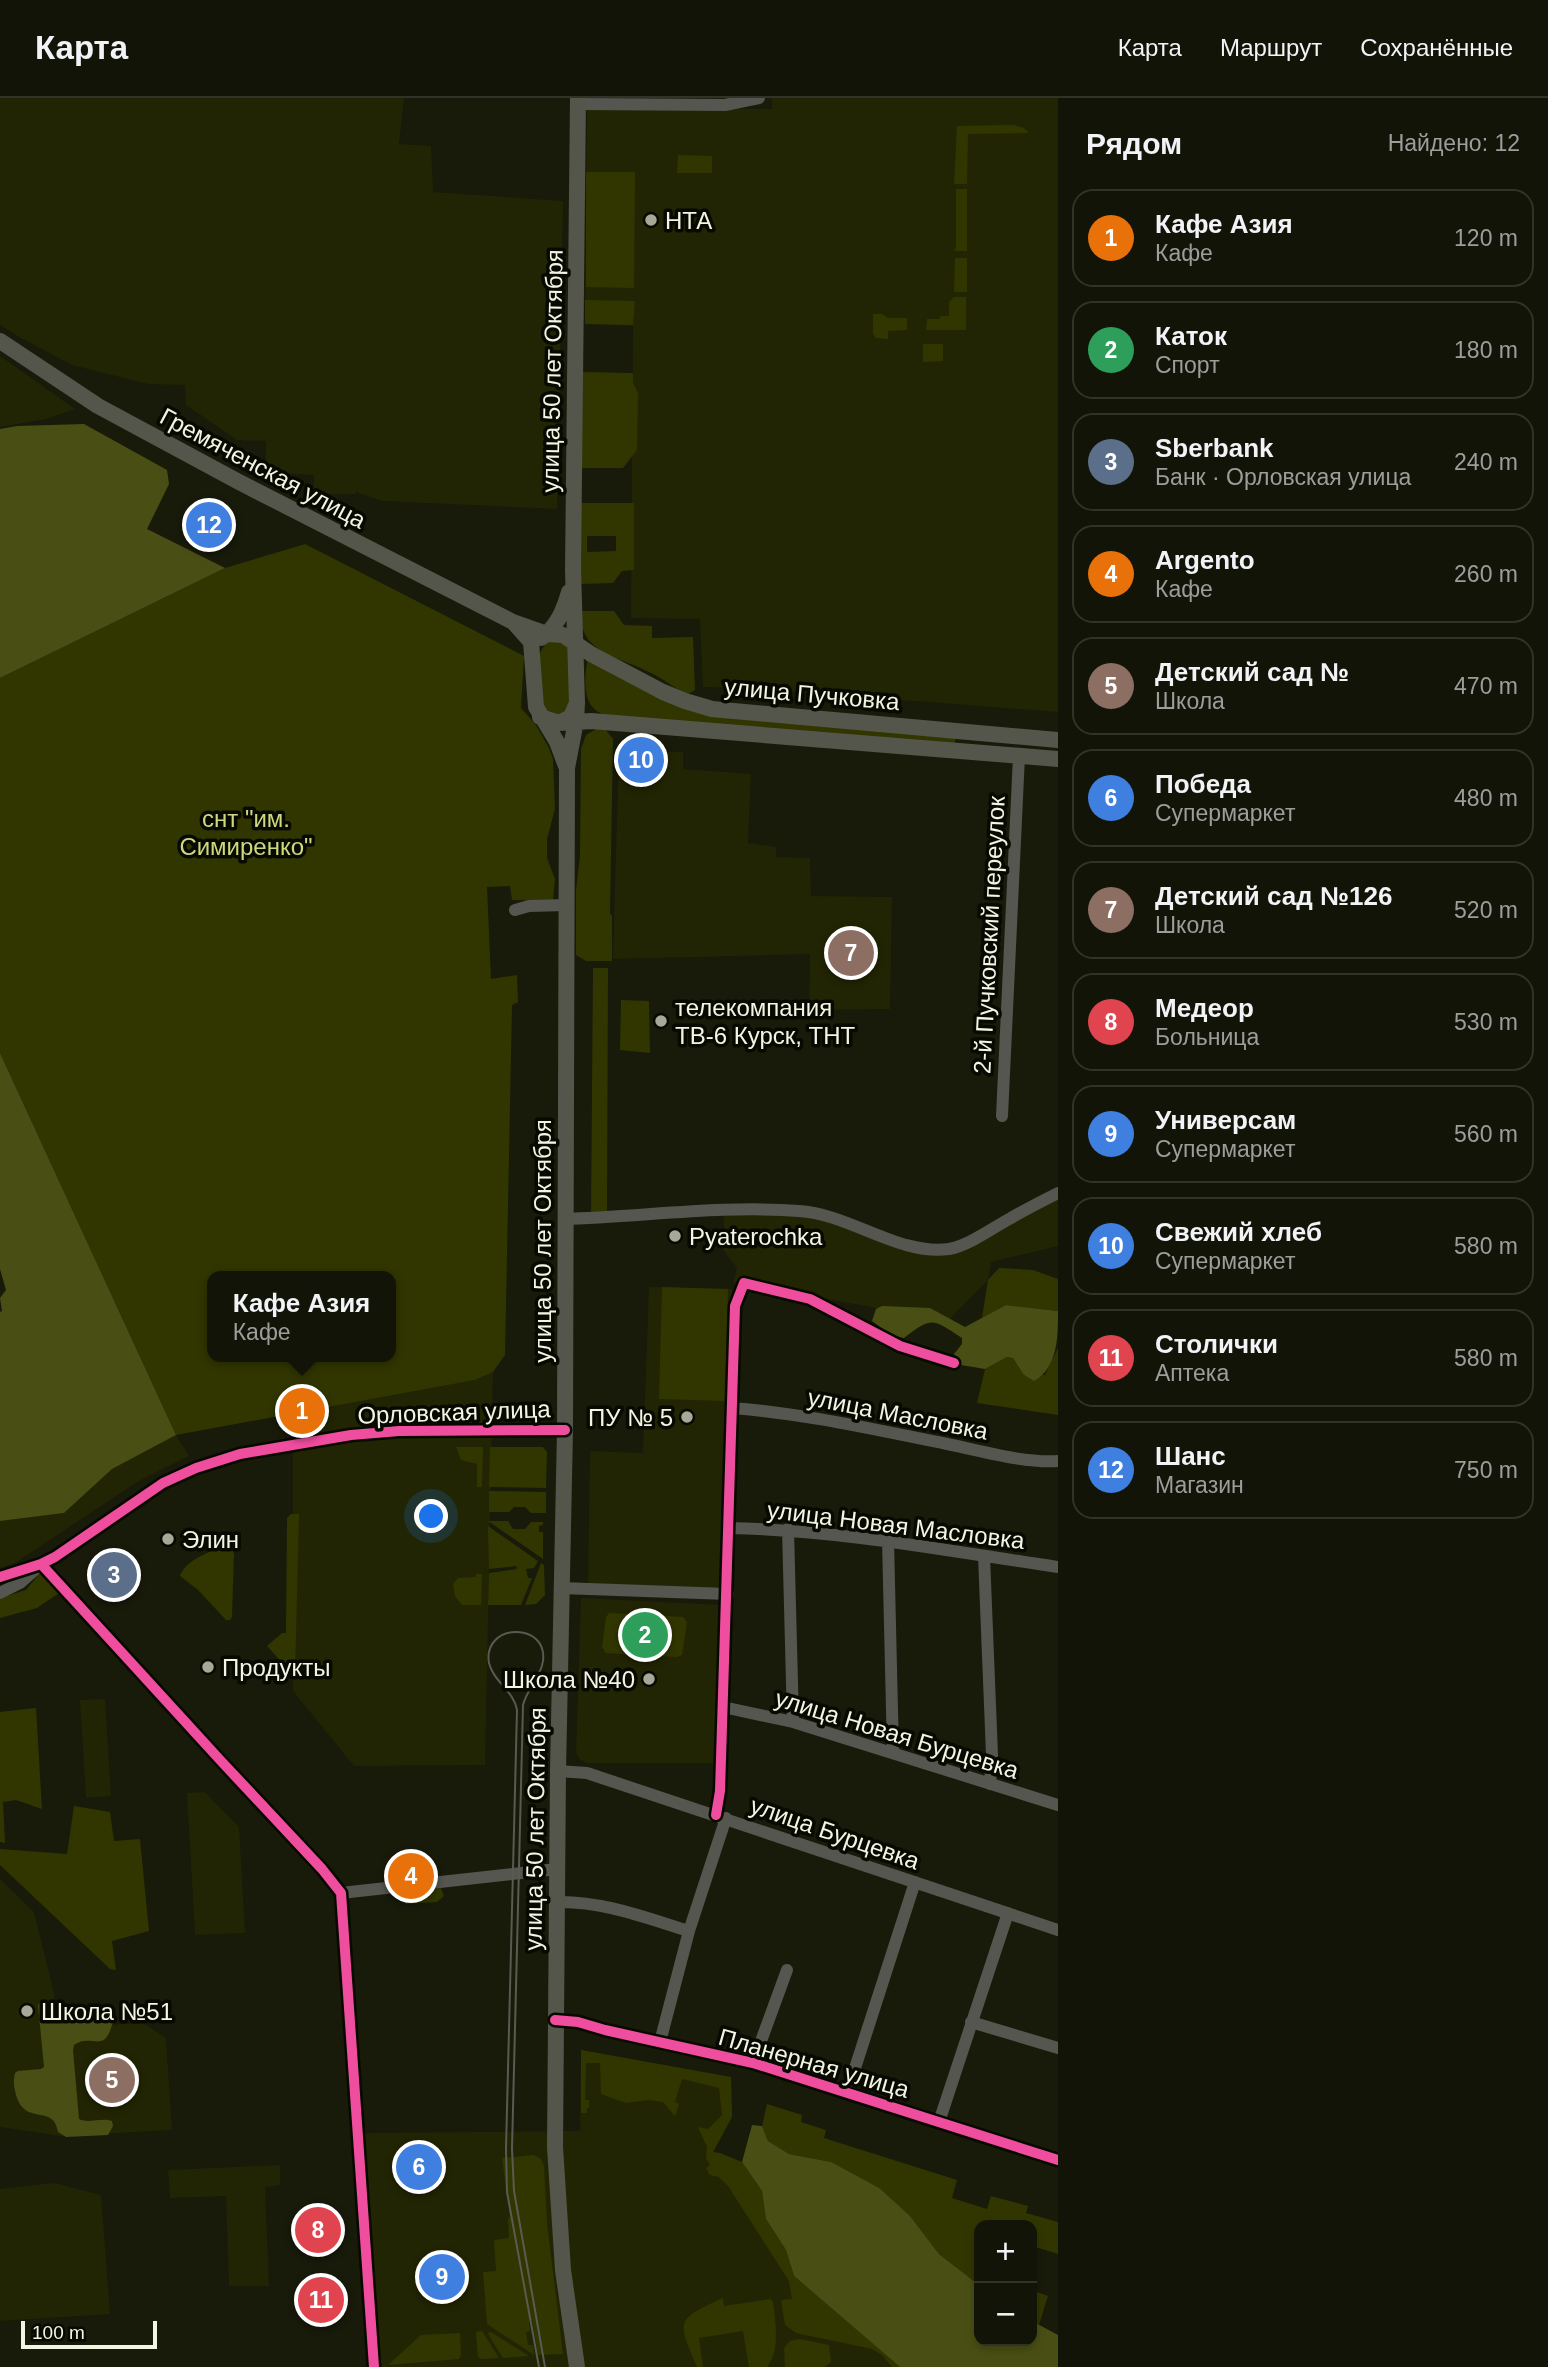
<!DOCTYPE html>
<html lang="ru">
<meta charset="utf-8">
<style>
:root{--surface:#121408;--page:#1b1d12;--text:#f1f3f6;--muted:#9c9e9c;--line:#313329;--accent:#0f766e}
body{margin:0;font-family:Arial,sans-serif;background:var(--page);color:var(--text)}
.controls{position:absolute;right:21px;bottom:21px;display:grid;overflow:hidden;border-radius:14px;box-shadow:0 4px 10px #0003}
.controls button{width:63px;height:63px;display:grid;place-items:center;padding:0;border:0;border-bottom:2px solid var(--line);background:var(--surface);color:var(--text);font:35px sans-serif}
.scale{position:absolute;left:21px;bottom:18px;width:136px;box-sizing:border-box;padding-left:7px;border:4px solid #f2f5e4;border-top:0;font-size:19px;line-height:24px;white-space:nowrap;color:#f2f5e4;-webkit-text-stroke:5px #080901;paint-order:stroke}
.you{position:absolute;left:432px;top:1419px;width:24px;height:24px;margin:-18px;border:5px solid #fff;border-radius:50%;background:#1a73e8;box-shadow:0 0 0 10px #1a73e833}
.badge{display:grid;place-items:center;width:46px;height:46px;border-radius:50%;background:var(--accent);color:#fff;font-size:23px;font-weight:700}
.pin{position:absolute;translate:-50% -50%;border:4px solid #fff;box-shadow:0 2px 7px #0006}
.popup{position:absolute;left:207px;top:1173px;width:189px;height:91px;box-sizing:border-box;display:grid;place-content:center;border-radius:14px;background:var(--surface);filter:drop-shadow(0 2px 5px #0005);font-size:23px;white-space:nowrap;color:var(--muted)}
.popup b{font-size:26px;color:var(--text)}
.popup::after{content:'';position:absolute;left:50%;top:100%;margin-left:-14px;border:14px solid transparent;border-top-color:var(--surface)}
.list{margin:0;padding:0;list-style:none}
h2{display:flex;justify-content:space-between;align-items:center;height:91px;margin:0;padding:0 28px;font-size:30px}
h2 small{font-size:23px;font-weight:400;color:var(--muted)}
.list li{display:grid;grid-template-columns:46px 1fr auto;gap:21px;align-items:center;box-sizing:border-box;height:98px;margin:0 14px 14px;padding:0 14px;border:2px solid var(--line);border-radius:21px}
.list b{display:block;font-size:26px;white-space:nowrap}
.list p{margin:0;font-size:23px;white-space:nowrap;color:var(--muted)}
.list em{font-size:23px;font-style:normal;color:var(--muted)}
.map{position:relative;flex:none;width:1058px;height:2269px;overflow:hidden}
header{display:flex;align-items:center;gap:42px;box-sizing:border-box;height:98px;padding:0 35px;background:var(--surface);border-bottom:2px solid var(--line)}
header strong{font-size:33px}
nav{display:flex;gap:38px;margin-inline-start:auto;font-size:24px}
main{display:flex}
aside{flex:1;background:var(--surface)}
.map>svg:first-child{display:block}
.built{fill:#222503}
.green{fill:#313601;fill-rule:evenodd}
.forest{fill:#494f14}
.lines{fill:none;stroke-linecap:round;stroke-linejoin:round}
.minor{stroke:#54564f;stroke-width:12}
.major{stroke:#54564b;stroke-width:16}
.tram{stroke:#595b51;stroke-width:2}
.cycleway-casing{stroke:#080901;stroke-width:15}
.cycleway{stroke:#ef4d9e;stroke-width:10}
.poi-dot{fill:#a6a898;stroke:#080901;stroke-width:2.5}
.labels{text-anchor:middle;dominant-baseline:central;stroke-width:7;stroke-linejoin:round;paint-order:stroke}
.poi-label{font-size:24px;fill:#f2f5e4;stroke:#080901;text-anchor:start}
.street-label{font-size:24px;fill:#f2f5e4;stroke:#080901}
.park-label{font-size:24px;fill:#ced97d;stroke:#080901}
</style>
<header>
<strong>Карта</strong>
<nav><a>Карта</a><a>Маршрут</a><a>Сохранённые</a></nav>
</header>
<main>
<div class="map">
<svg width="1058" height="2269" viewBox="0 0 1058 2269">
<rect width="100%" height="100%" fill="#181a0a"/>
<!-- built -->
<path class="built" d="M0,0H404L399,46L431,48L433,94L563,103L557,411L383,403L358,395L357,392L356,396H314V377L265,374L266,343L237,342L186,307L185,287L148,286L72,267L19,239L0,227Z
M772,0H1058V614L762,591L703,589L700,521L631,520L633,228L585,226L587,11H772Z
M0,258L75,311L46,321L0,329Z
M619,653L683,654V671L751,676L748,745L776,749V759L810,760L811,798L892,799L890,911L809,912L810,856L613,861Z
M1058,1099V1148L991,1164L988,1182L948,1223L733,1184L737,1170L723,1152L724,1116L802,1117L953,1153Z
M649,1189L732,1191L725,1492L588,1485L590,1353L643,1355Z
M493,1274L485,1667L354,1668L293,1593V1335L291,1316L475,1282Z
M176,1337L189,1358L137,1384L15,1465L0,1470V1423L64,1415L112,1371Z
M581,1500L721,1507L715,1665H587L579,1661L576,1654Z
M105,1601L111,1698L86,1700L80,1602Z
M205,1694L239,1729L245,1835L195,1837L187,1695Z
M0,1781L34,1814L54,1895L55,1930L143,1925L166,1940L172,2032L60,2038L0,2029Z
M581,1952L731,1979L732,2019L713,2055L794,2178L900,2269H373L360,2035L580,2033Z
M280,2067V2087L265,2089L269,2188H229L226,2098L170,2100L168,2072Z
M54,2085L101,2097L110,2216L0,2223V2091Z"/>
<!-- green -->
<path class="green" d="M1013,27L1024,30L1029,35L968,36L967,86H954L957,28Z
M678,57L712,58V75H677Z
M586,74H635L634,190L586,189Z
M956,91H967V153H954L956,150Z
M955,160H967V194H954Z
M954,199H966V232H926L927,221H939L941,218H949V204Z
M585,202L635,203L633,227L585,226Z
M873,216H882L888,220H907V232L888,233V241L876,240L873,236Z
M923,246H943V263L923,264Z
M583,274L633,275V285L638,295L637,352L623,370H581Z
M581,405H634V472L622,473L613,485L579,486ZM616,438V453L587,454V438Z
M305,446L524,558L521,610L536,627L549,650L553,661L555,711L547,741V760L555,781L553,803L512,802L510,788L487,789L491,881L517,877L518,904L512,907L505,1257L493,1274L475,1282L176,1337L0,955V580L225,470ZM213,1178H391V1259H213Z
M580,513H614L624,527L652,528V540L693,539L695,592L688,596C673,590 663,580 649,574C618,558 580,556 580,513Z
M558,542L569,550L571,606C567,616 560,617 550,617L539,603L540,555L547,543Z
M588,560L675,603L955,639V646L606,617C581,611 584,580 588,560Z
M596,631L606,632L613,641L610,816L612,817V863H586L576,857V792L580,758L581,651L586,637Z
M593,870H608L607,1117H591Z
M621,902L649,903L650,955L620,952Z
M999,1170L1033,1172L1058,1181V1213L1006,1207L982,1220L988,1182Z
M662,1189L728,1191L725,1303L659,1301Z
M1058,1250V1317L977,1305L985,1271L1007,1259L1013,1260L1023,1276L1045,1277Z
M456,1349H483L482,1389H477V1366L461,1362Z
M490,1349H543L547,1354L546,1390L489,1389Z
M489,1393L546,1394V1415H531L525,1409H514L509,1414H489Z
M291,1416H299L295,1579L267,1548L282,1535H286L287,1420Z
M488,1423H508L513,1431H525L531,1424H543V1427L539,1428V1434H543V1461Z
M488,1428L538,1463L534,1470L526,1471L528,1480H532L521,1507H488L489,1475L517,1471L516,1468L489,1471Z
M222,1449L232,1451L234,1456L232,1519L230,1522H226L198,1492L180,1478C185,1463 208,1454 222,1449Z
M541,1465L544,1467L545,1497L536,1506L525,1507Z
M40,1475L59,1495L37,1510L0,1520V1500L26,1492Z
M476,1476H482L481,1507H462L455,1498L453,1486L458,1480L476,1479Z
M609,1515L683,1519L687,1524L682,1557L677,1559L606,1555L602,1549L606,1519Z
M36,1610L42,1711L16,1702L3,1704L5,1745L0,1744V1614Z
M74,1708L110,1714L114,1743L140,1741L149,1833L112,1843L116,1872L110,1871L0,1767V1751L67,1756Z
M441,1790L444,1798L437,1804L406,1806L400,1801L402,1793Z
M581,1952L731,1979L732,2019L713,2054L720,2055L742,2064L762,2093L766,2121L786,2152L794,2178L900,2269H892L882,2257L872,2251L796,2235L785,2227L781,2202L792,2201L789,2183L728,2088L719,2079L710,2077L706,2070L710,2067L706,2060L707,2049L698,2029L708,2031L722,2017L719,1990L682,1981L675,2004L679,2006L675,2018L663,2004L648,2002L626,2005L601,1996L600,1965H586L585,2002H589V2010H587V2015H581Z
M767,2006L802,2017L801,2024L826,2032L824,2040L957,2082L952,2100L987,2111L991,2098L1028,2108L1026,2115L1058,2124V2156L1032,2148V2127H979V2187L939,2156L910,2118L831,2064L789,2056L768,2043L762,2028Z
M534,2057L541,2061L544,2068L547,2125L563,2256L538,2257L532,2222L529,2223L530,2233L526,2234L528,2247H533L534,2257L487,2226L483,2174L496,2173L494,2142L509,2140L508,2120L510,2119L502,2060Z
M1032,2192L1048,2198L1039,2227L1032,2223Z
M723,2200L724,2208L770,2201L773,2203C775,2225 781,2250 767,2269H749L743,2233L699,2240L703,2269H697C677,2222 675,2222 723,2200Z
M482,2233L499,2260L481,2261L478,2259L476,2234Z
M489,2234H491L529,2258L503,2260L488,2236Z
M460,2235L461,2257L459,2261L388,2267L421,2237Z
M800,2241L829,2247L831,2264L825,2269H785L784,2250L790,2243Z"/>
<!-- forest -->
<path class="forest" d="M84,326L167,372L169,386L147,431L225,470L0,580V331L17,328Z
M0,955L176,1337L112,1371L64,1415L0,1423V1214L2,1213L0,1200L6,1192L0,1171Z
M1006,1207L1058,1213C1058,1239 1058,1270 1034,1283L1023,1276L1013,1260L1007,1259L985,1271L961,1267L954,1256L962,1246V1240C932,1221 933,1218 904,1240L891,1237L872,1223L876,1211L882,1208L930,1210L965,1229Z
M41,1902L63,1903L65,1918L69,1921L107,1918L112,1919C115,1928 114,1921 111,1930C103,1955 91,1935 74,1947L73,1952L79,2021C89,2026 101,2019 112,2023L113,2028L108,2037L66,2039L58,2034C54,2005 25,2029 16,1997C14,1989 13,1983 15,1975L18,1973L41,1971L44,1969L38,1907Z
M752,2027L762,2028L768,2043L789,2056L831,2064L879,2090L910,2118L939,2156L979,2187V2243H1032V2223L1058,2237V2269H900L794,2178L786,2152L766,2121L762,2093L742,2064Z"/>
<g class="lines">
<!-- minor -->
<path class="minor" d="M578,6L725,7L759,0
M515,812L529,808L566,807
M1002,1018L1019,658
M564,1121C642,1119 721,1107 799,1113C850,1116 899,1158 949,1151C970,1147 992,1130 1011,1120C1026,1111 1042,1103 1058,1095
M731,1310C803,1315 876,1332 947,1346C983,1353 1021,1365 1058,1363
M729,1430C840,1432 948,1453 1058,1469
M788,1431L793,1624
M888,1442L893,1655
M984,1458L992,1657L990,1686
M41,1466L221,1663L322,1771L341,1795L374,2269
M0,1479L41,1466L55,1459L163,1385L196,1370L240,1356L351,1337L399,1333L565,1332
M561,1490L728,1496
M0,1495L20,1485L38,1469
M723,1609L793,1624L1058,1707
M558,1673L587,1675L1058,1832
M716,1717L720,1693L735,1208L744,1185L810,1201L900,1248L954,1265
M341,1795L557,1771
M557,1804C603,1803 646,1820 689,1833
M555,1922L578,1924L605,1932L753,1965L1058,2062
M971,1924L1058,1950
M660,1944L689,1833L726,1720
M753,1965L787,1872
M847,1995L915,1784
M939,2024L1008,1815"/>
<!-- major -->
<path class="major" d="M0,243L98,308L239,384L513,524L547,536L563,537L591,556L663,594L685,603L712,611L1058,642
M515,526L531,544L536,609L557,644L566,668
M541,540C557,529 564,512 569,494
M577,605L576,623L567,670L565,1332L558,1673L555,2049L563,2172L577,2269
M540,619L559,625L591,623L1058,661
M559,625L571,619L577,605L573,472L578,0"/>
<!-- tram -->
<path class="tram" d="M539,2269L507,2094L506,2051L517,1612C514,1593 493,1583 489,1565C482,1525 548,1523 543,1563C541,1579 527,1591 523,1607L512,2051L514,2093L545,2269"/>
<defs>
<path id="cycleway" d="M41,1466L221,1663L322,1771L341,1795L374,2269
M0,1479L41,1466L55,1459L163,1385L196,1370L240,1356L351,1337L399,1333L565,1332
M716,1717L720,1693L735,1208L744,1185L810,1201L900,1248L954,1265
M555,1922L578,1924L605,1932L753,1965L1058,2062"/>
</defs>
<!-- cycleway casing -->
<use href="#cycleway" class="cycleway-casing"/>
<!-- cycleway -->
<use href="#cycleway" class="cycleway"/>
</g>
<!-- markers -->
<g class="poi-dot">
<circle cx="651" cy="122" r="7"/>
<circle cx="661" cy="923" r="7"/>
<circle cx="675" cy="1138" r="7"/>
<circle cx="687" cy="1319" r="7"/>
<circle cx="168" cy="1441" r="7"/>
<circle cx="208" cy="1569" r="7"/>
<circle cx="649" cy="1581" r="7"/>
<circle cx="27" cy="1913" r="7"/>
</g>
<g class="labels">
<!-- poi labels -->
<g class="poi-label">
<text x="665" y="122">НТА</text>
<text x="675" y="909">телекомпания<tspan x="675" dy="28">ТВ-6 Курск, ТНТ</tspan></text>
<text x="689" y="1138">Pyaterochka</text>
<text x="673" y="1319" text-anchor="end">ПУ № 5</text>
<text x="182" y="1441">Элин</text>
<text x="222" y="1569">Продукты</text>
<text x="635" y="1581" text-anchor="end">Школа №40</text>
<text x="41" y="1913">Школа №51</text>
</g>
<!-- street labels -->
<g class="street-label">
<text transform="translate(552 273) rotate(-89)">улица 50 лет Октября</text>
<text transform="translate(263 370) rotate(28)">Гремяченская улица</text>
<text transform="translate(812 596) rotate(5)">улица Пучковка</text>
<text transform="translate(989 837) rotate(-87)">2-й Пучковский переулок</text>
<text transform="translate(542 1143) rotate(-90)">улица 50 лет Октября</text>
<text transform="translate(454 1314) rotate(-2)">Орловская улица</text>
<text transform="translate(898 1316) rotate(11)">улица Масловка</text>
<text transform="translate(896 1427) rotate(7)">улица Новая Масловка</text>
<text transform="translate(897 1636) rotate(17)">улица Новая Бурцевка</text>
<text transform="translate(535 1731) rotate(-89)">улица 50 лет Октября</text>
<text transform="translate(835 1735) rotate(19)">улица Бурцевка</text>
<text transform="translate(814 1965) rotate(16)">Планерная улица</text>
</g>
<!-- park labels -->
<g class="park-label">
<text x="246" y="720">снт "им.<tspan x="246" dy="28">Симиренко"</tspan></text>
</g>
</g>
</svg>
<div class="controls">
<button>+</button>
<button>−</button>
</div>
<div class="scale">100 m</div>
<div class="you"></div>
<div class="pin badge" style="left:302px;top:1313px;background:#e8710a">1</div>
<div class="popup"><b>Кафе Азия</b>Кафе</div>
<div class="pin badge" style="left:645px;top:1537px;background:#2e9e5b">2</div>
<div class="pin badge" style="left:114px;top:1477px;background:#5c6f8a">3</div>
<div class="pin badge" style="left:411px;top:1778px;background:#e8710a">4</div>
<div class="pin badge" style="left:112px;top:1982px;background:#8d6e63">5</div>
<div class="pin badge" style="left:419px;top:2069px;background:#3f7fe0">6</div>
<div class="pin badge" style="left:851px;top:855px;background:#8d6e63">7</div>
<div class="pin badge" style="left:318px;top:2132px;background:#e0444e">8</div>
<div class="pin badge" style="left:442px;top:2179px;background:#3f7fe0">9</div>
<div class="pin badge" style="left:641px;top:662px;background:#3f7fe0">10</div>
<div class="pin badge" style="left:321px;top:2202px;background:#e0444e">11</div>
<div class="pin badge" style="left:209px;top:427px;background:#3f7fe0">12</div>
</div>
<aside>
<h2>Рядом<small>Найдено: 12</small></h2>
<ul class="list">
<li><span class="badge" style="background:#e8710a">1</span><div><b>Кафе Азия</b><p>Кафе</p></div><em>120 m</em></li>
<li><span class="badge" style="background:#2e9e5b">2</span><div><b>Каток</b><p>Спорт</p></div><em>180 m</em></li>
<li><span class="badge" style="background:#5c6f8a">3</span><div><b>Sberbank</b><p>Банк · Орловская улица</p></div><em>240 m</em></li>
<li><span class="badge" style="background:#e8710a">4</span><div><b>Argento</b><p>Кафе</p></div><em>260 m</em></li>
<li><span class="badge" style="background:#8d6e63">5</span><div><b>Детский сад №</b><p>Школа</p></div><em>470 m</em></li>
<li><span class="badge" style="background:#3f7fe0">6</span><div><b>Победа</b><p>Супермаркет</p></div><em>480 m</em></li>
<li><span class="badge" style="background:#8d6e63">7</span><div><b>Детский сад №126</b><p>Школа</p></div><em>520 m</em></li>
<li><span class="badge" style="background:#e0444e">8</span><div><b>Медеор</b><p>Больница</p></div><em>530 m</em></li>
<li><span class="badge" style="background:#3f7fe0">9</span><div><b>Универсам</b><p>Супермаркет</p></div><em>560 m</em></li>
<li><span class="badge" style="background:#3f7fe0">10</span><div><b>Свежий хлеб</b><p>Супермаркет</p></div><em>580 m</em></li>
<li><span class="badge" style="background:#e0444e">11</span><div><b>Столички</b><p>Аптека</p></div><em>580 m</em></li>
<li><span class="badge" style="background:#3f7fe0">12</span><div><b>Шанс</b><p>Магазин</p></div><em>750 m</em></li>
</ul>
</aside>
</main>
